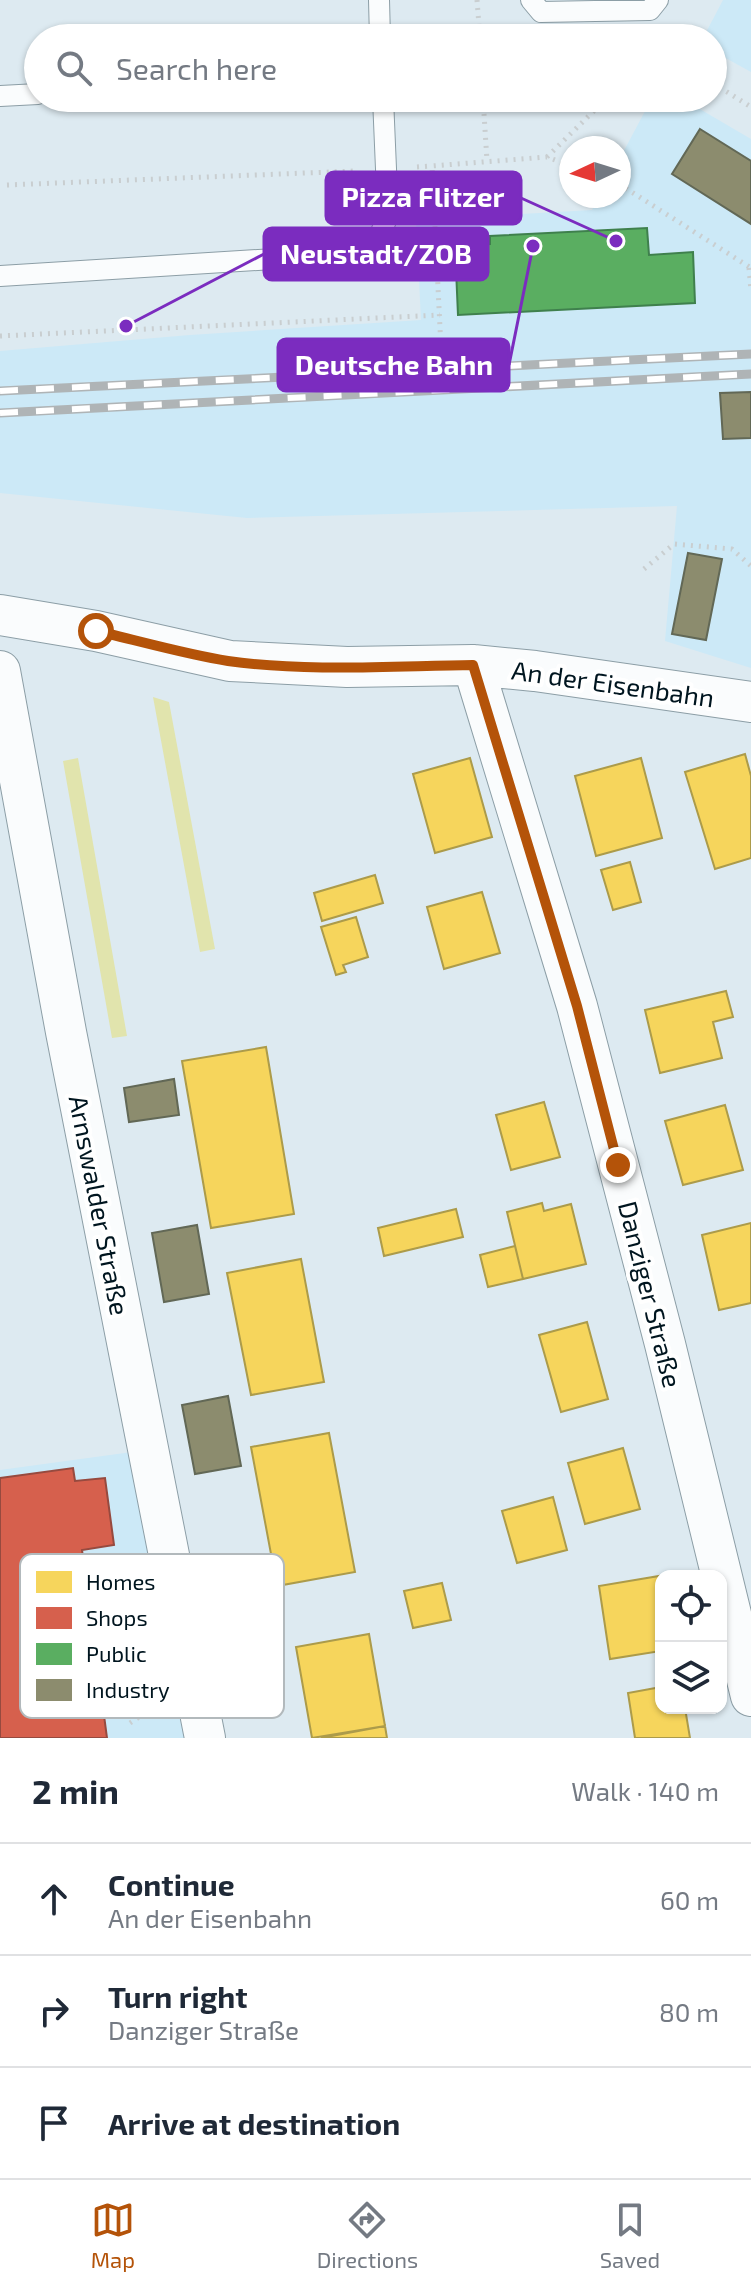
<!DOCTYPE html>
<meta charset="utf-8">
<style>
:root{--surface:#fff;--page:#f6f6f7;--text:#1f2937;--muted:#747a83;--line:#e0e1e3;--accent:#b45309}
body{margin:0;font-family:"Exo 2",sans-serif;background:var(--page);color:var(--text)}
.controls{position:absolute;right:24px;bottom:24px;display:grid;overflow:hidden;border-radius:16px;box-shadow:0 2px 6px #0004}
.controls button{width:72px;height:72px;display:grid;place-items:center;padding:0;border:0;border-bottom:2px solid var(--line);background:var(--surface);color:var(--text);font:40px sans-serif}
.compass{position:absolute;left:559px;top:136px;width:72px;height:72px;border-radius:50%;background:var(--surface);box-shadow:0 2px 6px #0004;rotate:266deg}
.stop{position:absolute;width:24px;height:24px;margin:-18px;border:6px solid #b45309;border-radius:50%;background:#fff}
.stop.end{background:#b45309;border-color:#fff;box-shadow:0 2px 8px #0008}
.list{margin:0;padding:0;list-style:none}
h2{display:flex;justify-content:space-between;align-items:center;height:104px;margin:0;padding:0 32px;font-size:34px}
h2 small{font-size:26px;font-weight:400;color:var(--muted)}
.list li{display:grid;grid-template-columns:52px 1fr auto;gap:24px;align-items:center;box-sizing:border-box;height:112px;padding:0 32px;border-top:2px solid var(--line)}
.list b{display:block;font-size:30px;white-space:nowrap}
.list p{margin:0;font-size:26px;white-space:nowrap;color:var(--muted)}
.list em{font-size:26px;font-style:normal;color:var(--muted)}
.icon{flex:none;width:44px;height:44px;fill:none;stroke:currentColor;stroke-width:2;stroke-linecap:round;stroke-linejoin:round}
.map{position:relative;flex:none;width:751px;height:1738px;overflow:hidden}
.search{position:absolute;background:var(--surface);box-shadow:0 2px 6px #0004;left:24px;right:24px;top:24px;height:88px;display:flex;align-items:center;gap:20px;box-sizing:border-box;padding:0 28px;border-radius:44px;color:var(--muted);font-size:30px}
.sheet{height:440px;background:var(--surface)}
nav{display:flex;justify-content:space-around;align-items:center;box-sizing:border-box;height:112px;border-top:2px solid var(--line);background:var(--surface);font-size:22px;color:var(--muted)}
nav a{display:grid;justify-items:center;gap:4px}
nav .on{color:var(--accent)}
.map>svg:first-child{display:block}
.built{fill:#cce9f7}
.grass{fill:#e1e4ad}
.homes{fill:#f6d55c;stroke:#ac9b4a;stroke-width:2}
.shops{fill:#d6604d;stroke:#964a3f;stroke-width:2}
.public{fill:#5aae61;stroke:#3f804d;stroke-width:2}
.industry{fill:#8c8c6e;stroke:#626856;stroke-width:2}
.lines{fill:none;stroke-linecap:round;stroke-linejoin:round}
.service-casing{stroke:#8c9ea6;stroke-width:22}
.minor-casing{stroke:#8c9ea6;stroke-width:42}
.path{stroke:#c9ced0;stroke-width:5;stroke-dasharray:2 6;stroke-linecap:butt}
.service{stroke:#fafcfd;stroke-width:20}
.minor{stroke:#fafcfd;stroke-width:40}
.rail-casing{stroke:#afb4b6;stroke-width:9}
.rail{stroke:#fff;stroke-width:6;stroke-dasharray:18;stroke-linecap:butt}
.route{stroke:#b45309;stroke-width:10}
.labels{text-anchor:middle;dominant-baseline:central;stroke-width:8;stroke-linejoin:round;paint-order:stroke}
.street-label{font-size:26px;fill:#00151f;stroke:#fff}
.key{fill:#fff;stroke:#b2b9bc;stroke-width:2}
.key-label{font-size:22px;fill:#00151f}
.leader{fill:none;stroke:#7b2cbf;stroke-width:3}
.callout-dot{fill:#7b2cbf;stroke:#fff;stroke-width:3}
.callout{fill:#7b2cbf;stroke:#7b2cbf;stroke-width:3}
.callout-label{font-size:28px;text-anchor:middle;font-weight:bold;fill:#fff}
</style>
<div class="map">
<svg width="751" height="1738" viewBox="0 0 751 1738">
<rect width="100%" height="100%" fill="#ddeaf1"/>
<!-- built -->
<path class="built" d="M723,0H751V72L713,51V38H703Z
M652,98H681L751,139V668L665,641L677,506L247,518L0,493V351L190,335L421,320L416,220L592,210L600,196H619V160Z
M132,1452L185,1738H0V1470Z"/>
<!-- grass -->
<path class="grass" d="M153,697L169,702L215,949L200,952Z
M78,758L127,1036L112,1038L63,761Z"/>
<!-- homes -->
<path class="homes" d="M745,754L751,776V858L715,869L685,772Z
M470,758L492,837L435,853L413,774Z
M641,758L662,838L596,856L575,776Z
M630,862L641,902L613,910L601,870Z
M375,875L383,903L322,921L314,893Z
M482,892L500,953L444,969L427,907Z
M356,917L368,957L343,965L346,972L336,975L321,927Z
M726,991L733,1017L713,1022L722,1058L660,1073L645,1010Z
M266,1047L294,1214L211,1228L182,1061Z
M544,1102L560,1157L511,1170L496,1115Z
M725,1105L743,1170L683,1185L665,1121Z
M542,1203L544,1211L571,1204L586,1264L523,1279L507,1212Z
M456,1209L463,1237L384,1256L378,1228Z
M751,1223V1303L719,1310L702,1235Z
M515,1246L523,1279L488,1287L480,1255Z
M301,1259L324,1382L251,1395L227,1273Z
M587,1322L608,1399L561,1412L539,1335Z
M329,1433L355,1572L277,1586L251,1447Z
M623,1448L640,1509L585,1524L568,1463Z
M553,1497L567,1550L517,1563L502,1511Z
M659,1576L661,1651L610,1659L599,1586Z
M442,1583L451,1620L413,1628L404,1591Z
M369,1634L385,1726L312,1738L296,1647Z
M661,1687V1708H685L690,1738H635L628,1693Z
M385,1726L387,1738H321Z"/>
<!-- shops -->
<path class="shops" d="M73,1468L75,1481L105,1478L114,1545L82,1550L107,1738H0V1478Z"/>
<!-- public -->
<path class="public" d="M647,228L649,255L693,252L695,303L458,315L455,246L490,244V236Z"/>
<!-- industry -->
<path class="industry" d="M700,129L751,161V224L672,174Z
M751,392V438L723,439L720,393Z
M688,553L722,559L706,640L672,634Z
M174,1079L179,1115L129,1122L124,1088Z
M197,1225L209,1294L164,1302L152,1233Z
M228,1396L241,1466L195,1474L182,1405Z"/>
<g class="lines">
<defs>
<path id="service" d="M379,0L380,38
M531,0L541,12L650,10L658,0
M0,96L38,94
M0,276L354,254L378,239L388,216L383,98"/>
<path id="minor" d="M0,615L96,631L230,661L347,667L473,665L535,671L751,702
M473,665L577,1006L665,1344L751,1696
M0,671L66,1032L205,1738"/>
</defs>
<!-- service casing -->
<use href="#service" class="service-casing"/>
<!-- minor casing -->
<use href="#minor" class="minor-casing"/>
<!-- path -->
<path class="path" d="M477,0L480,38
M713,83L751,107
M483,98L487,161
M547,157L607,98
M417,167L432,166
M619,184L751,268
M7,185L355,171
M749,268L751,291
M0,336L440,315
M441,348L432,166L547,157L571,166
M644,569L674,544L732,549L751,566
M130,1723L156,1706"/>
<!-- service -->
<use href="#service" class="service"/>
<!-- minor -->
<use href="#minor" class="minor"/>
<defs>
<path id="rail" d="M0,391L751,354
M0,413L751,374"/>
</defs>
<!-- rail casing -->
<use href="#rail" class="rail-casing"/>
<!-- rail -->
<use href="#rail" class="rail"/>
</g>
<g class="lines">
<!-- route -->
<path class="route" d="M96,631C140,641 184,654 228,661C308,672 392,666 473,665L577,1006L618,1165"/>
</g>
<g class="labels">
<!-- street labels -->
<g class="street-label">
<text transform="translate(613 683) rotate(8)">An der Eisenbahn</text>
<text transform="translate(100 1205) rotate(79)">Arnswalder Straße</text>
<text transform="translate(651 1294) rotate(76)">Danziger Straße</text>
</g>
</g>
<!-- legend -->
<rect x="20" y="1554" width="264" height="164" rx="12" class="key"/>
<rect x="36" y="1571" width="36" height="22" fill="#f6d55c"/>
<rect x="36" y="1607" width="36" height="22" fill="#d6604d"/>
<rect x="36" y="1643" width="36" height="22" fill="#5aae61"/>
<rect x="36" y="1679" width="36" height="22" fill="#8c8c6e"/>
<g class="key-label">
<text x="86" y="1590">Homes</text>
<text x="86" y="1626">Shops</text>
<text x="86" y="1662">Public</text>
<text x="86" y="1698">Industry</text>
</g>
<!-- callouts -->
<path class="leader" d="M616 241L521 198M126 326L264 254M533 246L509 365"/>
<g class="callout-dot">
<circle cx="616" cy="241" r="8"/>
<circle cx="126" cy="326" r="8"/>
<circle cx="533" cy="246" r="8"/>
</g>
<g class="callout">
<rect x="326" y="172" width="195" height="52" rx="8"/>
<rect x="264" y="228" width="224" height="52" rx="8"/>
<rect x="278" y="339" width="231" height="52" rx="8"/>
</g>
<g class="callout-label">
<text x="423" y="207">Pizza Flitzer</text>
<text x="376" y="264">Neustadt/ZOB</text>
<text x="394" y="375">Deutsche Bahn</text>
</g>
</svg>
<div class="controls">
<button><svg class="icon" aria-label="locate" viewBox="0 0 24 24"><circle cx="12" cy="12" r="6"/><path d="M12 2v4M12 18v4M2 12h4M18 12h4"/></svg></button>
<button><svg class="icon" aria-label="layers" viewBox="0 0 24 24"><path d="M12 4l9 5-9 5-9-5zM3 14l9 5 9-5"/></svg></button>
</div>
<svg class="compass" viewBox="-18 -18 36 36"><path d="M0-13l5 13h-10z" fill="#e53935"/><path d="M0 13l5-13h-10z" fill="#747a83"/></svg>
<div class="stop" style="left:96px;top:631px"></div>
<div class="stop end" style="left:618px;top:1165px"></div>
<div class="search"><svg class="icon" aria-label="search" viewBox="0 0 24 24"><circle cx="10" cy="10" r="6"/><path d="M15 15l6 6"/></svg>Search here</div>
</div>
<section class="sheet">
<h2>2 min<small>Walk · 140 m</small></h2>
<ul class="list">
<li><svg class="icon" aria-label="ahead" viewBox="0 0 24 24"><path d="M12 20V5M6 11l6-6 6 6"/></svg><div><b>Continue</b><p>An der Eisenbahn</p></div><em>60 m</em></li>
<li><svg class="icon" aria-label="right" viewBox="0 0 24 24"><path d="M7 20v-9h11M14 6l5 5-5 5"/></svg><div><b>Turn right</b><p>Danziger Straße</p></div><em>80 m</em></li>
<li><svg class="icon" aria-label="arrive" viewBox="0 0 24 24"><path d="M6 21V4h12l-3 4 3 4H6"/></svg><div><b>Arrive at destination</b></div></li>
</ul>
</section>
<nav>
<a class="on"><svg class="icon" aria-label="map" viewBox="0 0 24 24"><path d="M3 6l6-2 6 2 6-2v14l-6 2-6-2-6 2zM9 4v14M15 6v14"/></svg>Map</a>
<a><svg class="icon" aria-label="directions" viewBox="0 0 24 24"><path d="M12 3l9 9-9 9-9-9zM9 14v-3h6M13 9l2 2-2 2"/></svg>Directions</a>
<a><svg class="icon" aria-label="saved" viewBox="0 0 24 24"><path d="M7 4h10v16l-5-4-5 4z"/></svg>Saved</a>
</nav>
